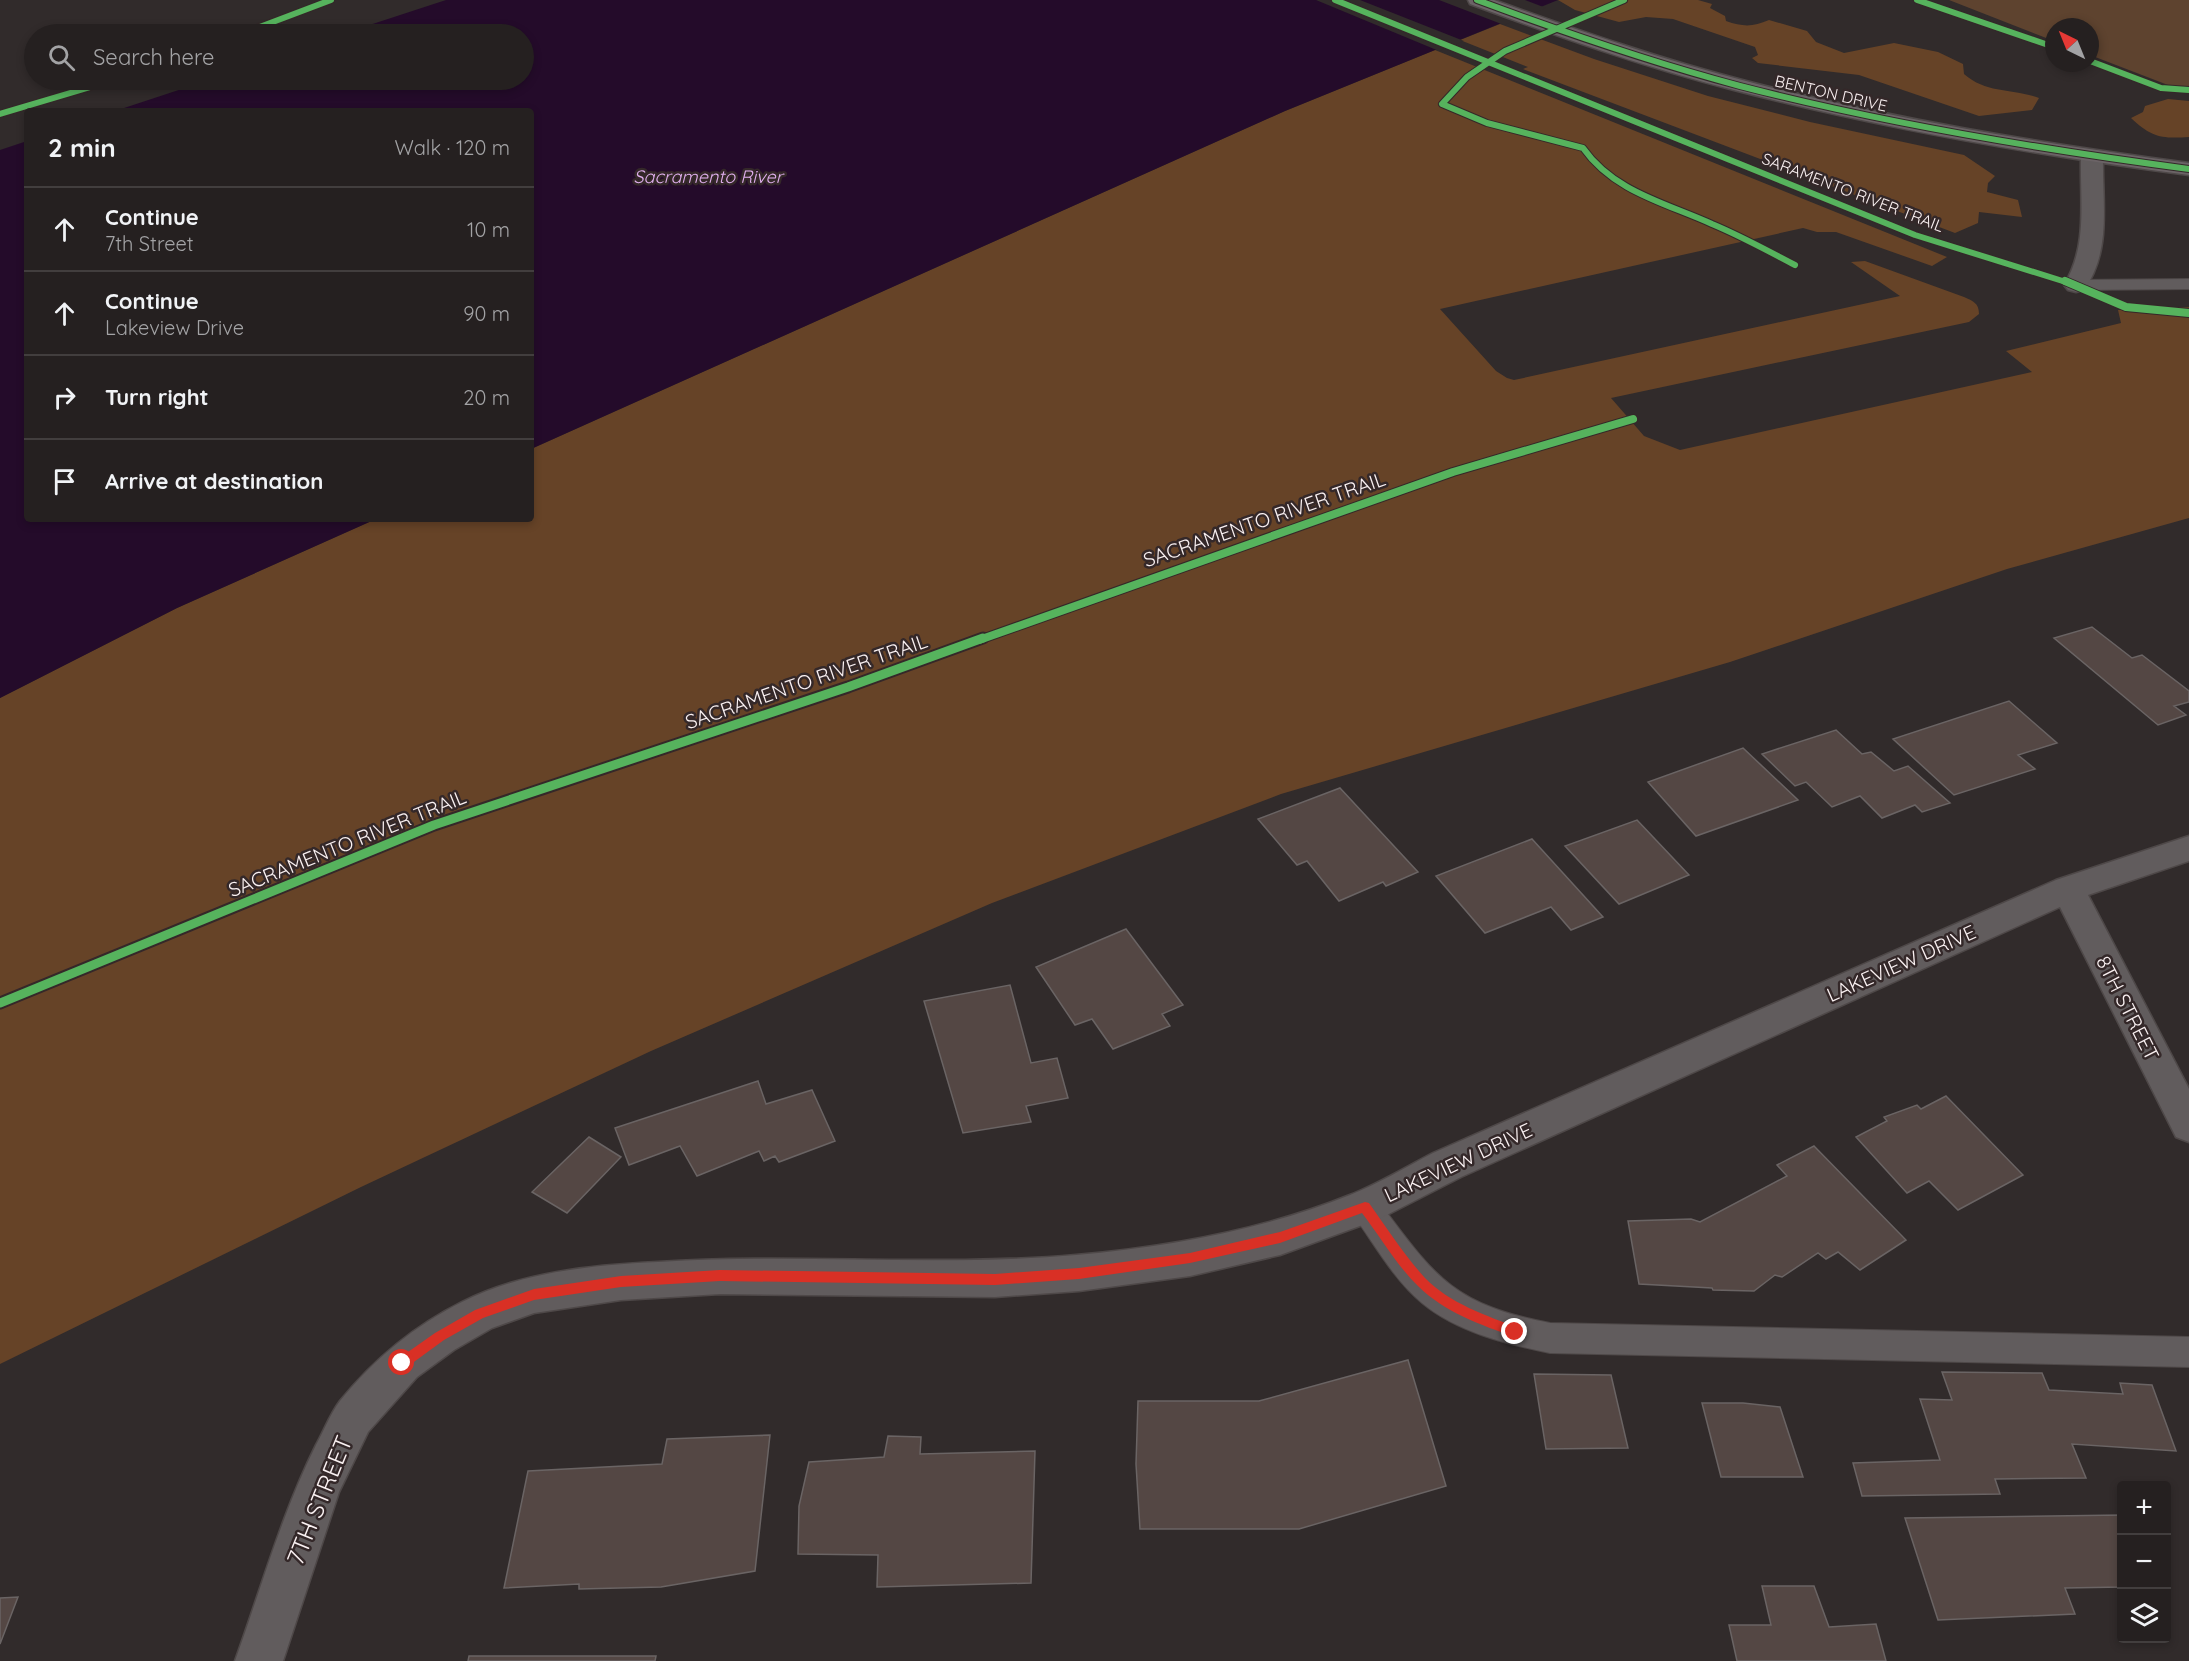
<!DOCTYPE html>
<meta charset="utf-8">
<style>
:root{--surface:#252020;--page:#2d2829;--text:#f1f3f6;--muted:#a3a3a5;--line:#423e3e}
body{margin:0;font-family:Quicksand,sans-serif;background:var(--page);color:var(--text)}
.controls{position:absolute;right:18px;bottom:18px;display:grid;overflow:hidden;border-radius:6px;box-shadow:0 3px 9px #0003}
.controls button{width:54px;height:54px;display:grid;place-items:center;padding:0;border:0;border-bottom:2px solid var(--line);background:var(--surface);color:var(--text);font:30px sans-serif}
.compass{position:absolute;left:2045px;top:18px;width:54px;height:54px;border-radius:50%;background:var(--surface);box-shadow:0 3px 9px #0003;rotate:317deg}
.stop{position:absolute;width:18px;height:18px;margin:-14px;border:4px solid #d93025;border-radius:50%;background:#fff}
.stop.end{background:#d93025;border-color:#fff;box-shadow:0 2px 6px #0008}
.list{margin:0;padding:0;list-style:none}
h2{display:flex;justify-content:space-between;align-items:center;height:78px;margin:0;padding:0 24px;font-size:26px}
h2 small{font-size:20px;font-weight:400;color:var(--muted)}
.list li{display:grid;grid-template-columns:39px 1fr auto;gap:18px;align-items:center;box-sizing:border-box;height:84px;padding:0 24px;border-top:2px solid var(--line)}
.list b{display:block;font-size:22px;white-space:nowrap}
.list p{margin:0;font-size:20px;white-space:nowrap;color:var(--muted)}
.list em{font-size:20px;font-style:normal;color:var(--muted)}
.icon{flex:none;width:33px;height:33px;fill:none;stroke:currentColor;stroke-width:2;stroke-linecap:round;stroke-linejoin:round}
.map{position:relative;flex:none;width:2189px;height:1661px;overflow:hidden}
.search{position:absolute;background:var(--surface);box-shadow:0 3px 9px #0003;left:24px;top:24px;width:510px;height:66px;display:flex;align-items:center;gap:15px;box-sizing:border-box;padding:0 21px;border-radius:33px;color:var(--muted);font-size:22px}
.panel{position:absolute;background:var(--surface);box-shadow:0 3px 9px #0003;left:24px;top:108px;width:510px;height:414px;border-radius:6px}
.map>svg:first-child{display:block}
.green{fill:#5e432f}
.forest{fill:#664327}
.water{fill:#240b2a}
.pier{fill:#312b2b}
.building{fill:#544744;stroke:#6a6464;stroke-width:1.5}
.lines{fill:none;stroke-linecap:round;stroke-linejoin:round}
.lane-casing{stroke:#4e4848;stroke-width:2}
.street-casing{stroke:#4e4848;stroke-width:3}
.secondary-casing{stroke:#4e4848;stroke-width:3}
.lane{fill:#615c5d;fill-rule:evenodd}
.street{fill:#615c5d;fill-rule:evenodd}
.secondary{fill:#6b6366;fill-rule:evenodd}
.cycleway-far2-casing{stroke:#342829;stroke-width:8}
.cycleway-far1-casing{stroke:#342829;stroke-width:10}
.cycleway-casing{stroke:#342829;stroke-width:13}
.cycleway-far2{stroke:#56b35d;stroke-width:6}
.cycleway-far1{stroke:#56b35d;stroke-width:8}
.cycleway{stroke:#56b35d;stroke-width:9}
.route{fill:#d93025}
.labels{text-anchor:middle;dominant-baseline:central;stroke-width:5;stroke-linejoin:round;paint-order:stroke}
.far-street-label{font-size:16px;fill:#faf1f2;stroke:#342829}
.far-water-label{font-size:18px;font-style:italic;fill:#e1b0ef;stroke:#342829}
.street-label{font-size:20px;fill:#faf1f2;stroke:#342829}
.near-street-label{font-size:24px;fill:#faf1f2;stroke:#342829}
</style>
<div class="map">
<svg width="2189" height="1661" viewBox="0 0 2189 1661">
<rect width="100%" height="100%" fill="#312b2b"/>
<!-- green -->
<path class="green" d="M1949,0H2189V88L2181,90L2090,55V27H2054V41Z"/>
<!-- forest -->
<path class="forest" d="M1558,0H1698L1712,4L1710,8L1725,16L1726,21C1743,27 1753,27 1769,20L1807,31L1816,42L1844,53L1894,43L1938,52L1963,64L1964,74C1987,94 2011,88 2039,98L2032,110L1979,116L1859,75L1758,63L1752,58L1758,55L1755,47L1673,19L1646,17L1619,22L1575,10Z
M1500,24L1594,59L1708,96L1810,122L1964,155L1995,176L1988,183L1987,192L2018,200L2022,217L1979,212L1978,223L1955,233L1523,69L1528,67L1460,40Z
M1435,50L1947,257L1932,266L1836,232H1817L1803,228L1440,309L1496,371L1507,378L1514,380L1900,296L1851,262L1865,261L1964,297C1973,301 1979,303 1979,314L1969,322L1611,398L1644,436L1680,450L2032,372L2006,351L2121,323L2118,310L2189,307V518L2007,569L1730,662L1281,794L992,903L651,1051L361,1187L0,1364V698L177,608L376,519H531V449L1285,111Z
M2168,99L2189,101V137C2161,139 2151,137 2131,118L2143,112L2145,106Z"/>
<!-- water -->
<path class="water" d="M446,0H1558L1285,111L531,449V111H115L209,80H524V34H342Z
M27,141V519H376L177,608L0,698V150Z"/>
<!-- pier -->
<path class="pier" d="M1316,0H1360L1464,41L1439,51Z
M1439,0H1525L1546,8L1504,25Z"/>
<!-- building -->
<path class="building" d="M2092,627L2132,658L2142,655L2189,691V702L2174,706L2186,715L2158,725L2054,638Z
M2009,701L2057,743L2018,755L2035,769L1954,795L1893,739Z
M1836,730L1862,754L1871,752L1894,771L1908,766L1950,803L1922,812L1915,805L1882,818L1860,796L1832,807L1806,782L1795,786L1762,754Z
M1743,748L1798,800L1696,836L1648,782Z
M1340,788L1418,872L1386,886L1383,882L1339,901L1307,861L1297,865L1258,819Z
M1637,820L1689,875L1619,904L1565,846Z
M1532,839L1603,917L1571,930L1551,907L1485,933L1436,876Z
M1126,929L1183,1005L1162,1014L1170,1026L1113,1049L1092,1019L1075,1025L1036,967Z
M1010,985L1031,1063L1057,1058L1068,1098L1026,1106L1031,1122L963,1133L924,1001Z
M758,1081L766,1104L812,1090L835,1141L779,1162L775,1156L764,1161L759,1151L697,1176L680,1146L629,1165L615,1128Z
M1946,1096L2023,1175L1958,1210L1929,1181L1907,1193L1856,1137L1887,1121L1884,1117L1917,1105L1921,1109Z
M589,1137L621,1157L567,1213L532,1192Z
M1814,1146L1906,1240L1860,1270L1838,1252L1826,1259L1818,1253L1782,1277L1775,1275L1754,1291L1713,1290L1712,1288L1639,1284L1628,1221L1691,1219L1700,1222L1787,1176L1777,1165Z
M1408,1360L1446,1486L1299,1529H1140L1136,1464L1138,1401H1259Z
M1942,1372L2042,1373L2049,1390L2123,1394L2120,1383L2152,1385L2176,1451L2072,1444L2086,1478L1995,1479L2000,1494L1862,1496L1853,1463L1940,1460L1920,1399L1952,1400Z
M1534,1374L1611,1375L1628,1448L1546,1449Z
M1702,1403H1743L1780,1407L1803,1477H1721Z
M770,1435L755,1571L661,1587L579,1589V1584L504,1588L528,1471L662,1464L667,1439Z
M888,1436L921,1437L920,1454L1035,1451L1031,1583L877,1587L878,1555L798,1554L799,1506L809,1462L884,1457Z
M2122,1515V1587L2065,1588L2075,1614L1938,1620L1905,1518Z
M1762,1586H1814L1829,1627L1876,1624L1886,1661H1737L1729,1625H1771Z
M18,1597L0,1644V1598Z
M469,1656H656L655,1661H468Z"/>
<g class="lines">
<defs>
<path id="lane" d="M2189,279V289L2076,290L2070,289L2067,285L2070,281L2076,280Z
M1365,1194L1376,1198C1434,1275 1450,1304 1550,1323L2189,1337V1367L1550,1353C1506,1344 1457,1332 1422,1303C1394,1280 1375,1245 1354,1216L1350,1207L1354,1198Z"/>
<path id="street" d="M2092,152L2100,153L2103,158C2102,204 2112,250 2084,290L2076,292L2068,290L2064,285C2088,246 2080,202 2081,158L2084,153Z
M2189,836V861L2088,895L2189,1089V1142L2176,1137L2060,907L1461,1177L1379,1219L1280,1255L1190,1276L1079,1291L995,1297L720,1294L621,1300L534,1313L492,1328L454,1350L417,1377L368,1432L339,1492L283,1661H235C261,1589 282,1513 316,1445C324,1431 330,1414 340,1401C374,1359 414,1326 462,1302C521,1272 593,1265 658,1262C797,1253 937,1267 1076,1255C1168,1247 1263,1230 1350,1195C1378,1184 1406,1167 1433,1153L2056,880Z"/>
<path id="secondary" d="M1468,0H1494C1577,30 1660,59 1746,81C1891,119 2040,143 2189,163V175C2035,155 1884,129 1734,90C1644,67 1557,36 1470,4Z"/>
</defs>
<!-- lane casing -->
<use href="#lane" class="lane-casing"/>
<!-- street casing -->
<use href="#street" class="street-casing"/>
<!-- secondary casing -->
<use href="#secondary" class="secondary-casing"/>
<!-- lane -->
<use href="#lane" class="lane"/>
<!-- street -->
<use href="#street" class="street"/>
<!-- secondary -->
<use href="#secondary" class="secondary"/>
<defs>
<path id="cycleway-far2" d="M1335,0L1915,235L2069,283
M1477,0C1563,32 1650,62 1740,86C1887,124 2038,149 2189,169
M1624,0L1505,51L1467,77L1442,104L1487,123L1583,148C1614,192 1666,203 1712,224C1741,236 1768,251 1795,265
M1917,0L2054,47
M241,34L331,0
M2090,61L2161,88L2189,90
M0,114L114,80"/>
<path id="cycleway-far1" d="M2065,281L2126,307L2189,313
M979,640L1453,472L1633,419"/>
<path id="cycleway" d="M0,1003L434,825L848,687L983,638"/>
</defs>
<!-- cycleway-far2 casing -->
<use href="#cycleway-far2" class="cycleway-far2-casing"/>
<!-- cycleway-far1 casing -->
<use href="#cycleway-far1" class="cycleway-far1-casing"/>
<!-- cycleway casing -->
<use href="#cycleway" class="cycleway-casing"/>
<!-- cycleway-far2 -->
<use href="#cycleway-far2" class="cycleway-far2"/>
<!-- cycleway-far1 -->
<use href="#cycleway-far1" class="cycleway-far1"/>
<!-- cycleway -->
<use href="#cycleway" class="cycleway"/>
</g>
<!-- route -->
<path class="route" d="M1365,1202L1369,1203C1387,1228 1404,1255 1425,1278C1449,1303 1487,1316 1519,1328L1521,1332L1519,1336L1515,1337C1481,1325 1444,1312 1418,1286C1398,1267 1379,1235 1362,1213L1280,1243L1190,1263L1079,1279L995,1285L720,1281L621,1287L534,1300L483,1318L444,1340L407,1367L402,1369L396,1363L398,1359L435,1333L475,1310L534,1289L621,1276L720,1270L995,1274L1079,1268L1190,1253L1280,1232Z"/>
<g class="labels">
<!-- far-street labels -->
<g class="far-street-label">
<text transform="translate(1831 93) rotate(13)">BENTON DRIVE</text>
<text transform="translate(1853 192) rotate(21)">SARAMENTO RIVER TRAIL</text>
</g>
<!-- far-water labels -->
<g class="far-water-label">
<text x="708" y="176">Sacramento River</text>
</g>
<!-- street labels -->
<g class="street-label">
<text transform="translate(1264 519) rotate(-19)">SACRAMENTO RIVER TRAIL</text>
<text transform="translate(806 681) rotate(-19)">SACRAMENTO RIVER TRAIL</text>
<text transform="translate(347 843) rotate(-22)">SACRAMENTO RIVER TRAIL</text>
<text transform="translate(1901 963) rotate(-24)">LAKEVIEW DRIVE</text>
<text transform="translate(2128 1008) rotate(63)">8TH STREET</text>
<text transform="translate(1458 1162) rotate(-25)">LAKEVIEW DRIVE</text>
</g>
<!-- near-street labels -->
<g class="near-street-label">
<text transform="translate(319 1500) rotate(-68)">7TH STREET</text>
</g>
</g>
</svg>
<div class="controls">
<button>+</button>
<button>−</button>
<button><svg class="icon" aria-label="layers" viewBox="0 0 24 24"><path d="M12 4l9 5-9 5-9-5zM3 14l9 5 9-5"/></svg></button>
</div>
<svg class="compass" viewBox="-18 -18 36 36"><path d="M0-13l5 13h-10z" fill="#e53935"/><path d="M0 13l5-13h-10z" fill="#a3a3a5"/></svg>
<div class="stop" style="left:402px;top:1363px"></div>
<div class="stop end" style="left:1515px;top:1332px"></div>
<div class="search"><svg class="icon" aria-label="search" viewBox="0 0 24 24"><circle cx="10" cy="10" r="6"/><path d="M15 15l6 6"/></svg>Search here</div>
<section class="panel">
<h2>2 min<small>Walk · 120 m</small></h2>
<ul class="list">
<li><svg class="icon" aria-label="ahead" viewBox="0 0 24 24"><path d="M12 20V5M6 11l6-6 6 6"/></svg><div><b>Continue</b><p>7th Street</p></div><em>10 m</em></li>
<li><svg class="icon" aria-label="ahead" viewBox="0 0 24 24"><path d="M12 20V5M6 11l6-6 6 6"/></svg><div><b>Continue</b><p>Lakeview Drive</p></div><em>90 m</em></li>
<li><svg class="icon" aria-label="right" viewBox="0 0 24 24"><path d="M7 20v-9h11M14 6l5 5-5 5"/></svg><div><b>Turn right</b></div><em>20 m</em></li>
<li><svg class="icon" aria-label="arrive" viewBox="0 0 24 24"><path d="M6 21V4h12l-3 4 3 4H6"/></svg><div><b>Arrive at destination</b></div></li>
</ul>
</section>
</div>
